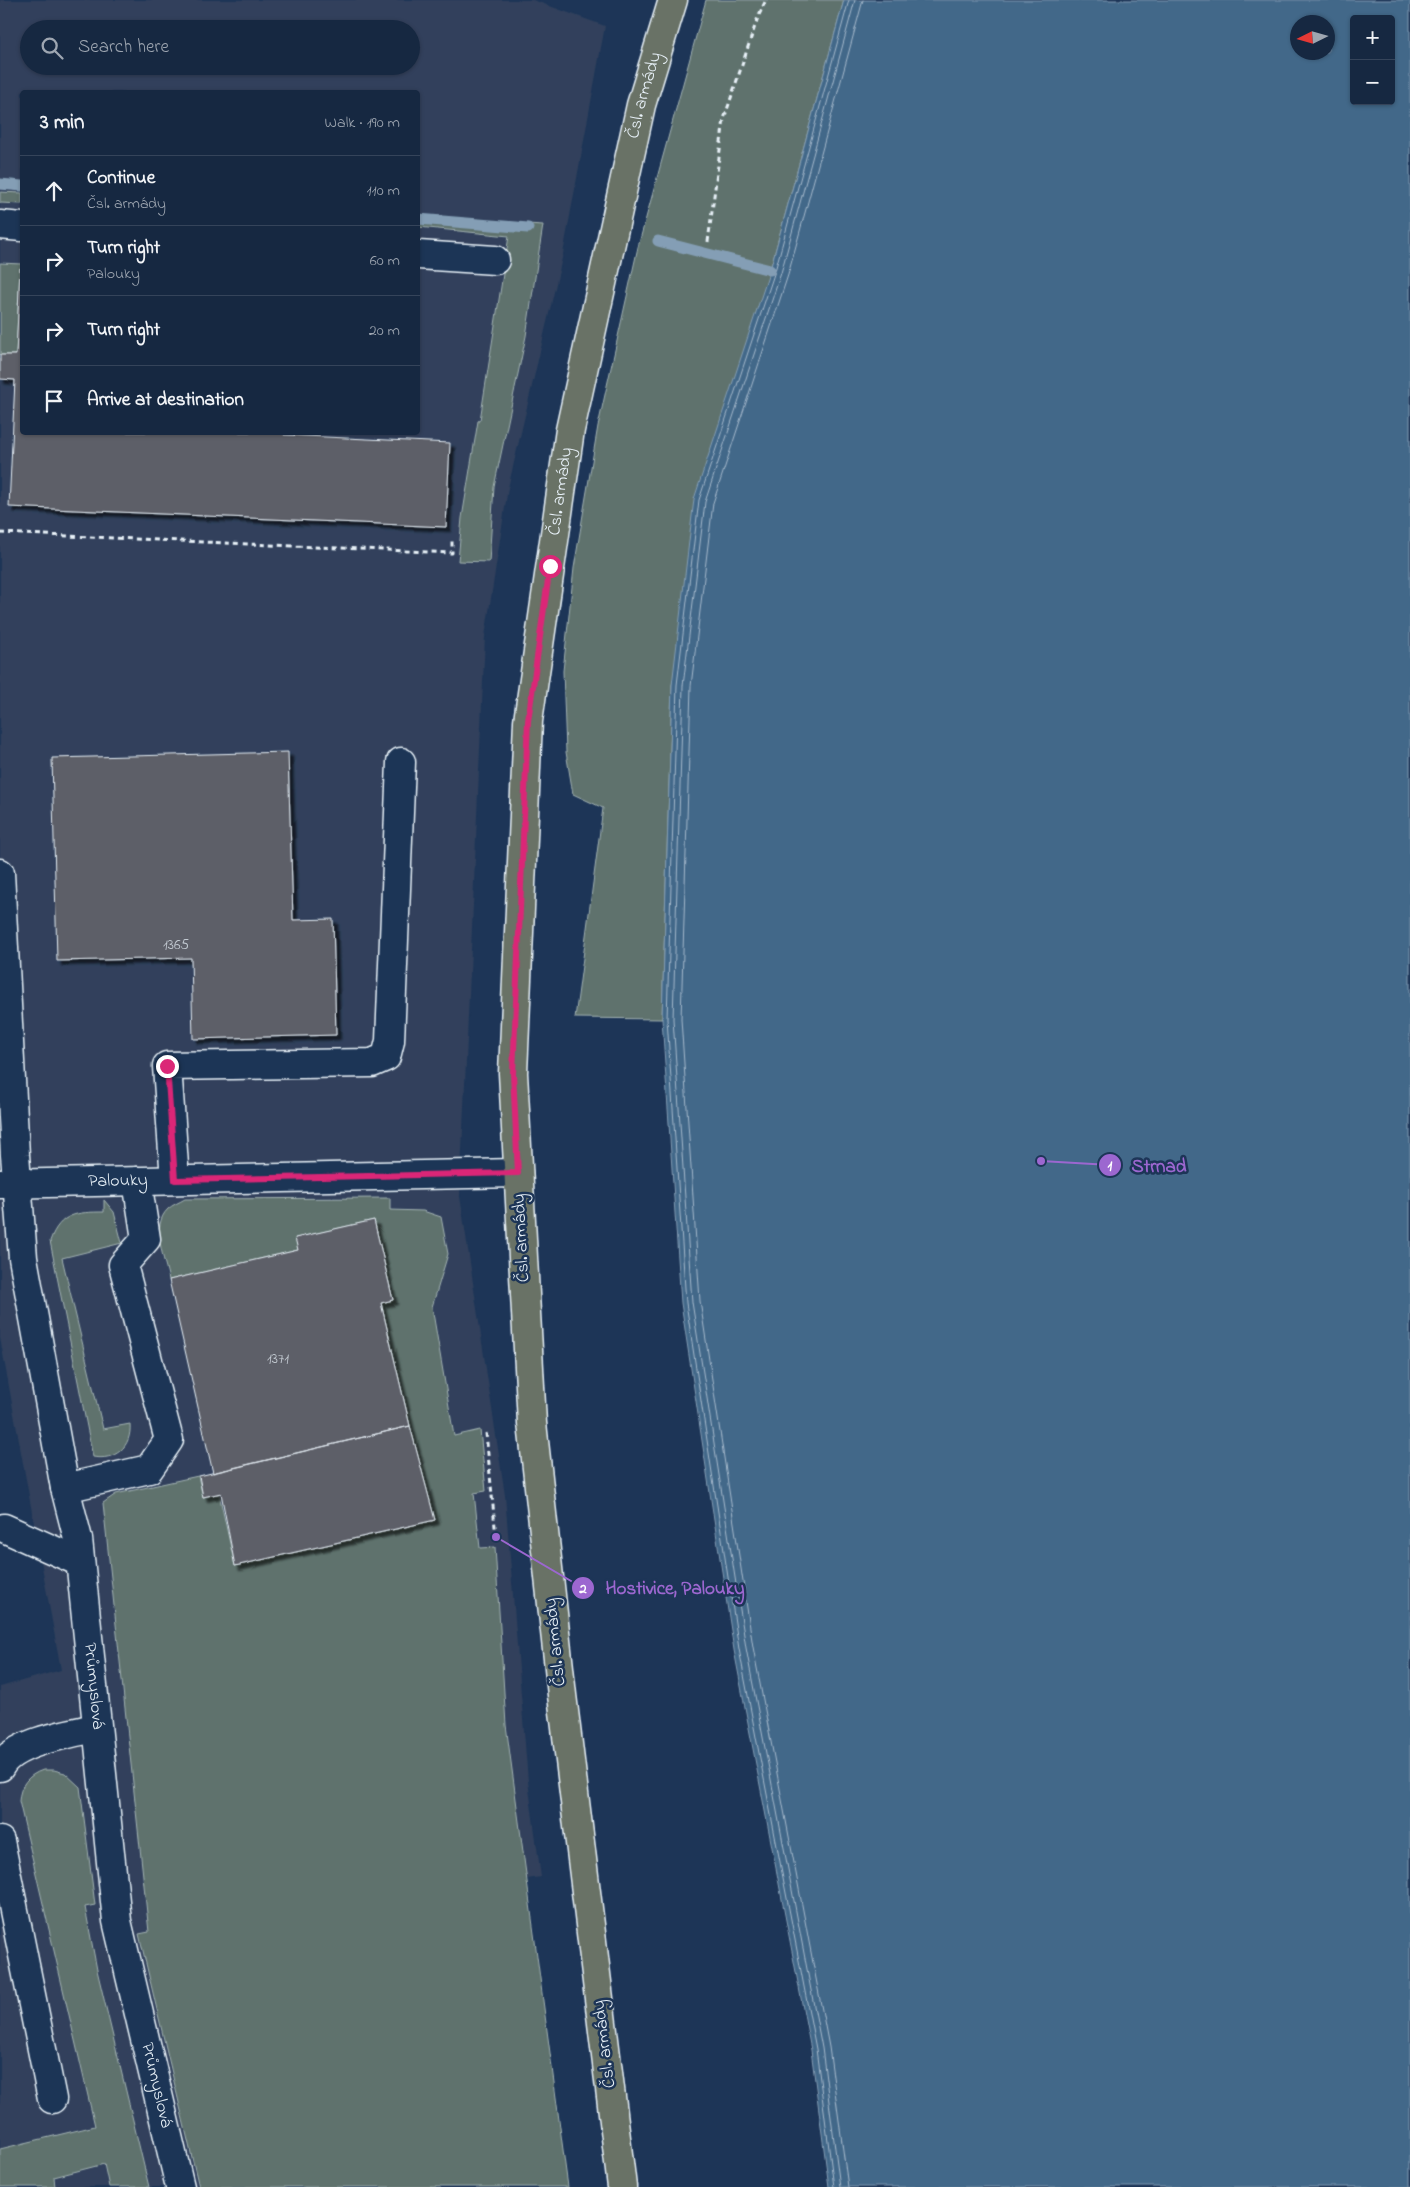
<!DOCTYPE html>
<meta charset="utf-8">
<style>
:root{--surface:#162841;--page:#23344c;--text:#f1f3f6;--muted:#9ea6b1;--line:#35445a}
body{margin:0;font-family:"Indie Flower",sans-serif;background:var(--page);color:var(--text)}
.controls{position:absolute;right:15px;top:15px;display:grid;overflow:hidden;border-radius:5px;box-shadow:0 1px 4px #0004}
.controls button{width:45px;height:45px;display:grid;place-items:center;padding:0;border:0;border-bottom:1px solid var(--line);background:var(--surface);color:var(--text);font:25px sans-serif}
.compass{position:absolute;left:1290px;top:15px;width:45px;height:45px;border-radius:50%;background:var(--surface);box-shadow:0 1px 4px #0004;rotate:265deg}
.stop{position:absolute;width:15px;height:15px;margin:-11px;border:4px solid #db2777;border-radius:50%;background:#fff}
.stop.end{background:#db2777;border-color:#fff;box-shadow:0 1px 5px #0008}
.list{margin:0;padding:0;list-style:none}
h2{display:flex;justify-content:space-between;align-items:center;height:65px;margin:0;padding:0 20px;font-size:21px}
h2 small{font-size:16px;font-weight:400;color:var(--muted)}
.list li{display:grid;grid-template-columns:32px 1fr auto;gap:15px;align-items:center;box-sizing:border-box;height:70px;padding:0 20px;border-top:1px solid var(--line)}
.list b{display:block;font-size:19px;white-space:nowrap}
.list p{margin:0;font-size:16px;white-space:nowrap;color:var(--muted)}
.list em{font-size:16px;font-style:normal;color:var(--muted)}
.icon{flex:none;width:28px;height:28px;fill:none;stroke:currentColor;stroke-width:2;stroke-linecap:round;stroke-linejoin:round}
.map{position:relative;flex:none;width:1410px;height:2187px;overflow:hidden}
.search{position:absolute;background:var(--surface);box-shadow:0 1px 4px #0004;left:20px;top:20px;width:400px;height:55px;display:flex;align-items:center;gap:12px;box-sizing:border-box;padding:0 18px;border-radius:28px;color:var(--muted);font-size:19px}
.panel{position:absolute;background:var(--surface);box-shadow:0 1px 4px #0004;left:20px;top:90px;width:400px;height:345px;border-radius:5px}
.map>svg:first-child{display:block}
.built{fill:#30415c;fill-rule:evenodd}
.green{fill:#5e726d;stroke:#a3b2b2}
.water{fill:#426789;stroke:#849eb5;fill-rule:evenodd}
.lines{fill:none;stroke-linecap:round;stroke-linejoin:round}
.shore{stroke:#a6bacc;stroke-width:1}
.stream{stroke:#849eb5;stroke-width:11}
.building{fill:#5d5e67;stroke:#e8f1f8;filter:url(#shadow)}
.minor-casing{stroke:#e8f1f8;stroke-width:31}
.major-casing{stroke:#e8f1f8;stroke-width:31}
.path{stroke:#e8f1f8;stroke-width:3;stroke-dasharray:5 4;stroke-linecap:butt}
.minor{stroke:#1d3557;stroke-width:28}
.major{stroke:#697266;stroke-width:28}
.route{stroke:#db2777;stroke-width:6}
.labels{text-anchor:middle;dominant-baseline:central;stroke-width:5;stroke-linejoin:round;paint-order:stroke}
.number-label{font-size:15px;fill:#c5ccd4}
.street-label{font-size:18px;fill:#e8f1f8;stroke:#1d3557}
.leader{fill:none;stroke:#9c67d0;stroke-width:2}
.callout-dot{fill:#9c67d0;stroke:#1d3557;stroke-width:2}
.mark-label{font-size:15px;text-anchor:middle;font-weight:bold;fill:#fff}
.callout-label{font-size:19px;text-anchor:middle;font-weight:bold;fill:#9c67d0;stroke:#1d3557;stroke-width:5;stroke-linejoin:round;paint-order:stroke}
</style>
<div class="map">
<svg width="1410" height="2187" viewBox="0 0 1410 2187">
<defs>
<filter id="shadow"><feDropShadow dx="4.5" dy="4.5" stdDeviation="1" flood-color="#0009"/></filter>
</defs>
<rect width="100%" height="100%" fill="#1d3557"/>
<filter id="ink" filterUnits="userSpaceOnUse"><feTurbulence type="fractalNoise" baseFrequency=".02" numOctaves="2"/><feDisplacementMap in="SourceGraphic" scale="10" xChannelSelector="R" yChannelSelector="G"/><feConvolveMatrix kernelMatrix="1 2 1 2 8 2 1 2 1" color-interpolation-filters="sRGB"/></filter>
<g filter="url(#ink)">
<!-- built -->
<path class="built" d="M0,0H533L605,26L563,254L508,488L485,637L460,1196L505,1495L528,1781L541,1877L139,1934L199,2187H0V1687L61,1670L0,1338ZM29,29H411V66H29ZM22,92H418V432H22Z"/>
<!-- green -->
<path class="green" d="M706,0H844L770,270L672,685L662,1019L575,1018L603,808L573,794L566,752L563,671L574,568L598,426L638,247Z
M0,192L22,193V204L0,203Z
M418,217L543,225L526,336L494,487L489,562L458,561L462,518L478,421L480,420L509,236L418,227Z
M0,263L22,264V269L20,268L16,355H0Z
M390,1198V1210L423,1211L441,1217L448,1254L432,1307L454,1436L480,1430L486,1491L474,1493L480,1548L495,1547L506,1725L568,2187H199L139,1934L149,1932L103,1503L116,1494L198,1476L203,1497L219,1494L235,1566L433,1521L381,1303L393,1299L374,1220L296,1238L298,1250L169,1280C165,1260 150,1226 168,1209C172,1205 180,1202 185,1199Z
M104,1200L114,1212L122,1243L62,1258L103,1429L130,1424C132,1447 115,1461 93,1457L50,1241C60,1213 77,1212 104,1212Z
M43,1770H54L65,1773L80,1787L95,1905L85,1907L97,1970L149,2187H109L104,2164L54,2177L55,2187H0V2149L95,2126L19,1801C20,1785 28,1775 43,1770Z"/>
<!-- water -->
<path class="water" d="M844,0H1410V2187H829L811,2050L734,1650L681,1303L662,1019L672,685L694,499L770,270ZM1354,19H1391V101H1354ZM1298,22H1328V52H1298Z"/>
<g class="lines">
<!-- shore -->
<path class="shore" d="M834,2187L816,2049L739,1649L686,1303L667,1019L677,685L699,500L775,271L849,0
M840,2187L822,2048L746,1648L692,1302L673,1019L683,686L705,502L781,273L855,0
M848,2187L829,2047L753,1647L700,1301L681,1019L691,686L713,503L788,275L863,0"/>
<!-- stream -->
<path class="stream" d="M0,184L22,186
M418,219L528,228
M658,241L770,270"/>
</g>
<!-- building -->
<path class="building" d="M20,268L22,269V432H284V435L450,443L446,527L9,507L15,380L0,379V355H16Z
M288,752L293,920L333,919L336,1035L193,1039L191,958L57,961L52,758Z
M374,1220L393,1300L381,1303L410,1426L213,1473L169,1280L298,1250L295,1238Z
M410,1426L435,1520L235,1566L221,1493L203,1497L199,1476Z"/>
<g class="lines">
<defs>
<g id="minor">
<path d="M0,225L22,227"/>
<path d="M418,255L495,260"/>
<path id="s1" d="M0,873L15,1155L23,1258L65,1488L78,1539L117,1921L180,2187"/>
<path d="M175,1180L167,1066L372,1063L386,1057L390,1041L401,762"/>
<path id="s2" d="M0,1184L518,1173"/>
<path d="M65,1488L149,1469L169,1440L123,1265L146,1239L137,1181"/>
<path d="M4,1528L80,1562"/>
<path d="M0,1767C13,1742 69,1734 95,1728"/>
<path d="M0,1841L52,2099"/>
</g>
<g id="major">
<path id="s3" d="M622,2187L562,1695L532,1423L513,1073L528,721L570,430L641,105L673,0"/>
</g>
</defs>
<!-- minor casing -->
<use href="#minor" class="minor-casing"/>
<!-- major casing -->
<use href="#major" class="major-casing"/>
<!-- path -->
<path class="path" d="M708,242L724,119L758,17L766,0
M0,533L452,553V539
M486,1433L496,1537"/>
<!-- minor -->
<use href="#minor" class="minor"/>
<!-- major -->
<use href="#major" class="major"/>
</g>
</g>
<g class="lines" filter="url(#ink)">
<!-- route -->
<path class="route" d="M167,1066L175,1180L518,1173L513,1073L528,721L550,566"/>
</g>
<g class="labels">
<!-- number labels -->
<g class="number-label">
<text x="176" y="945">1365</text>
<text x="278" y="1359">1371</text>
</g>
<!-- street labels -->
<g class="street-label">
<text stroke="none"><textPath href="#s3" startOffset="2109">Čsl. armády</textPath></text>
<text stroke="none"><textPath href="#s3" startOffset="1704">Čsl. armády</textPath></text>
<text stroke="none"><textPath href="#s2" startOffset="118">Palouky</textPath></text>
<text transform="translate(522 1238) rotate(-93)">Čsl. armády</text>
<text transform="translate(556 1642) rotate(-96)">Čsl. armády</text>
<text stroke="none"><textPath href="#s1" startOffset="820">Průmyslová</textPath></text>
<text transform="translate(605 2044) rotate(-97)">Čsl. armády</text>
<text stroke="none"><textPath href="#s1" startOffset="1225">Průmyslová</textPath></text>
</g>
</g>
<!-- callouts -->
<path class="leader" d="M1041 1161L1110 1165M496 1537L583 1588"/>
<g class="callout-dot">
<circle cx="1041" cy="1161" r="5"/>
<circle cx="496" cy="1537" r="5"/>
<circle cx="1110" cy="1165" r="12"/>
<circle cx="583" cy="1588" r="12"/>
</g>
<g class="mark-label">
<text x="1110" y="1170">1</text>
<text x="583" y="1593">2</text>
</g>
<g class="callout-label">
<text x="1159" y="1172">Strnad</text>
<text x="675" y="1594">Hostivice, Palouky</text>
</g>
</svg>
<div class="controls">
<button>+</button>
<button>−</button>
</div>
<svg class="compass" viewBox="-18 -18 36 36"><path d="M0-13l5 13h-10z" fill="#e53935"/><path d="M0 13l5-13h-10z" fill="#9ea6b1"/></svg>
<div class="stop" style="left:550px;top:566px"></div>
<div class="stop end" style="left:167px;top:1066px"></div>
<div class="search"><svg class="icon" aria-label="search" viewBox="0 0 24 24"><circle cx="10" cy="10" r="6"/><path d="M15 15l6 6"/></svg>Search here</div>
<section class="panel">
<h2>3 min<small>Walk · 190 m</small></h2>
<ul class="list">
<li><svg class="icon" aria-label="ahead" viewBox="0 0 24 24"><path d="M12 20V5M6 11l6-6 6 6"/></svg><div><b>Continue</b><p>Čsl. armády</p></div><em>110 m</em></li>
<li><svg class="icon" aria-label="right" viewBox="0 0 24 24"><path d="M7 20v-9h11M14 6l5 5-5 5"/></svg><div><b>Turn right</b><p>Palouky</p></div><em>60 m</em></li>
<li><svg class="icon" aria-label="right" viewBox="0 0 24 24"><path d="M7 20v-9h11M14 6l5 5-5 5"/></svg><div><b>Turn right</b></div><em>20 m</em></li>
<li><svg class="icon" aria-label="arrive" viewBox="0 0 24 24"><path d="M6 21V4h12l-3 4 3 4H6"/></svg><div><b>Arrive at destination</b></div></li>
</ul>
</section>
</div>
